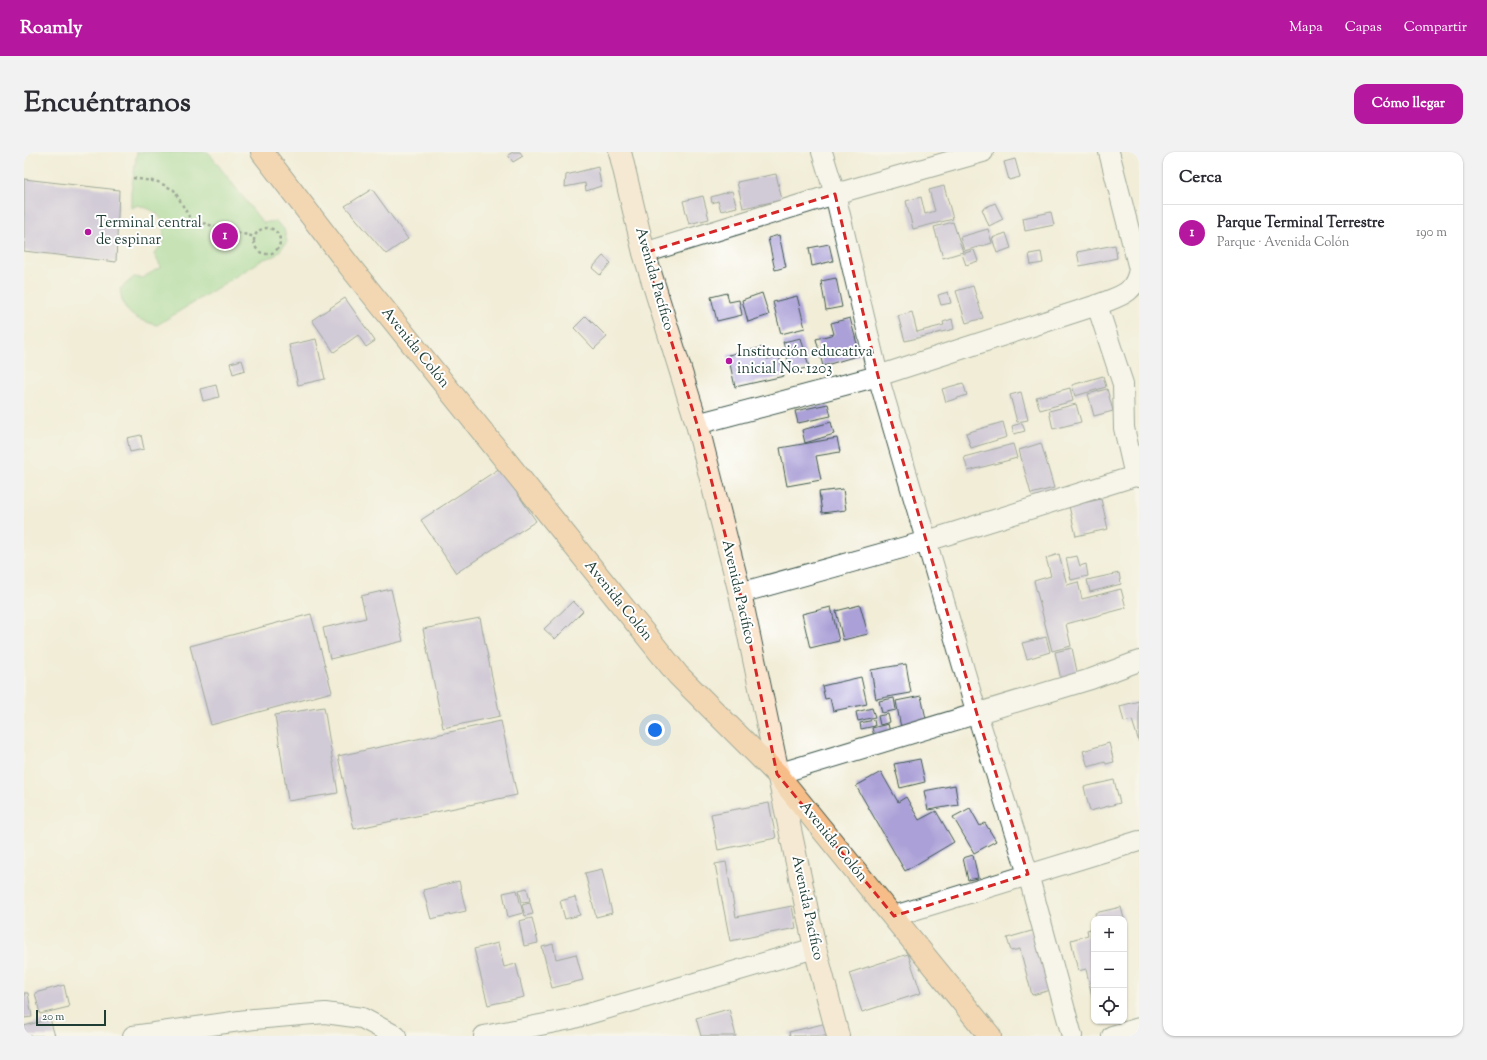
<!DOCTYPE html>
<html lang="es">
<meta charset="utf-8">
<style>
:root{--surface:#fff;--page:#f2f2f3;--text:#2b2b33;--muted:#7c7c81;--line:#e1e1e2;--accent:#b5179e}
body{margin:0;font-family:"Sorts Mill Goudy",serif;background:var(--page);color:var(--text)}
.controls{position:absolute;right:12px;bottom:12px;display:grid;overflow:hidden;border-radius:8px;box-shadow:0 1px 3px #0004}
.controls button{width:36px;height:36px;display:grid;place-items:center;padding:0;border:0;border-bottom:1px solid var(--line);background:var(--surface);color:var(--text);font:20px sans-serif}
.scale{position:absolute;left:12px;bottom:10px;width:70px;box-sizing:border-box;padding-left:4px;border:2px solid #1f3d34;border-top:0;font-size:11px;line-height:14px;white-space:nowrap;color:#1f3d34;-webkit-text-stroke:3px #fff;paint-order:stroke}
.you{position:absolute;left:631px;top:578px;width:14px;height:14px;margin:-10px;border:3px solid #fff;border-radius:50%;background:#1a73e8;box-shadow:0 0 0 6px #1a73e833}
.badge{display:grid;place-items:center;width:26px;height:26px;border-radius:50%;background:var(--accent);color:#fff;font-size:13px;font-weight:700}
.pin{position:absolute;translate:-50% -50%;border:2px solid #fff;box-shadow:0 1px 4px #0006}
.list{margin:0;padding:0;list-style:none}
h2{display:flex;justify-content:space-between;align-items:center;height:52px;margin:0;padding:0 16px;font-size:17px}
h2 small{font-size:13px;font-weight:400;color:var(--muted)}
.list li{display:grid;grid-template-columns:26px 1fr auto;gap:12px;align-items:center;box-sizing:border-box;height:56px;padding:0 16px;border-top:1px solid var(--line)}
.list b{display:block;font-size:15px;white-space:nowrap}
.list p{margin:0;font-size:13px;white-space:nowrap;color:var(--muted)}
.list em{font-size:13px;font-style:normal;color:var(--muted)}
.icon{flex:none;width:22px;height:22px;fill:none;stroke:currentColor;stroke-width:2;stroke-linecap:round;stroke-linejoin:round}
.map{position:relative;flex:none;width:1115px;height:884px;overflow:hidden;border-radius:12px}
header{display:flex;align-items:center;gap:24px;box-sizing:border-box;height:56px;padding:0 20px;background:var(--accent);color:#fff}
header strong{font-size:19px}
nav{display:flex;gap:22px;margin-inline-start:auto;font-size:14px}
.intro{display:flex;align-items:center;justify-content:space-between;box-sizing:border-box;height:96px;padding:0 24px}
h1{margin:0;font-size:28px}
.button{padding:10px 18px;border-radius:12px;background:var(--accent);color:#fff;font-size:14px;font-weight:700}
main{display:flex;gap:24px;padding:0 24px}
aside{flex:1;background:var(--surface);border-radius:12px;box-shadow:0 1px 3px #0004}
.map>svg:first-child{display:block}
.green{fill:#95d78f;stroke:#5a8a62}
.building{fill:#aba0d7}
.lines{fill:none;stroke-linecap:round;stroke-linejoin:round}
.street-casing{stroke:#3e574c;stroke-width:22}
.secondary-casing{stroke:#3e574c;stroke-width:24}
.primary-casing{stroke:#3e574c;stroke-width:24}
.path{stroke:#3e574c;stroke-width:2.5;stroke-dasharray:3 3;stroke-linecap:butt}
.street{stroke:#fff;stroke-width:20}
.secondary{stroke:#fce5cf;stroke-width:22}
.primary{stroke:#f7bd88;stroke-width:22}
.marked{fill:none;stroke:#d62828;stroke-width:3;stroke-dasharray:8 5;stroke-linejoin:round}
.poi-dot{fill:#b5179e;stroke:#fff;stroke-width:1.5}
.labels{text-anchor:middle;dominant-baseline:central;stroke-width:4;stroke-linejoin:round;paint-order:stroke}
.poi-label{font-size:15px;fill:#1f3d34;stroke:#fff;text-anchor:start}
.street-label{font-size:15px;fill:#1f3d34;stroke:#fff}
</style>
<header>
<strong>Roamly</strong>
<nav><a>Mapa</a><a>Capas</a><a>Compartir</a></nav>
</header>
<div class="intro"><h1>Encuéntranos</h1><a class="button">Cómo llegar</a></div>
<main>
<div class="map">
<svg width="1115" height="884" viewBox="0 0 1115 884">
<rect width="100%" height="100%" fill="#fff"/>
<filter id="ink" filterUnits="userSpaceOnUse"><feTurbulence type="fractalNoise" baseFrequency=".025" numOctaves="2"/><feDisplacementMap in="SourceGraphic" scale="8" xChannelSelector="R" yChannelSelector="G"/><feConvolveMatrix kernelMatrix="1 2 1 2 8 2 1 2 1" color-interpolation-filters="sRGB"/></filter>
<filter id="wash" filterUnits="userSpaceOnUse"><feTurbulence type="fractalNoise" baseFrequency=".012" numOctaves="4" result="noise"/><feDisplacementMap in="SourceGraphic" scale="16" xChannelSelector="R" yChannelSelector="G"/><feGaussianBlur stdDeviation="0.9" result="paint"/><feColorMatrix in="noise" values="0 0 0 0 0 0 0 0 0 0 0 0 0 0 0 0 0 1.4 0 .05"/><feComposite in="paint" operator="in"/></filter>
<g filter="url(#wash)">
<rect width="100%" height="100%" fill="#f1edd7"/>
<!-- green -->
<path class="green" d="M113,0H184L239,71L251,69L260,77L263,90L251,104L240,107L133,173C110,167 99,162 96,137L110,125L118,126L137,115L130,102L140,90C139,65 139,61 114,53L107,56V40Z"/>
<g id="blocks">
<!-- building -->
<path class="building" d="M489,0H496L499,4L489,10L484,3Z
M991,7L996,25L985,28L980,10Z
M574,15L577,34L562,39L561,31L541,35L542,23Z
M752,22L758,48L719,56L713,30Z
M0,27L95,38L92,110L0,99Z
M920,34L929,67L889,77L882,49L897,45L901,62L911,59L905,38Z
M348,37L384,87L362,102L321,54Z
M708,39L713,55L697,59L694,49L688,51L687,45Z
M679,44L685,67L665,72L659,49Z
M971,51L979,67L965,74L958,57Z
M1027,60L1030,73L1001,79L999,66Z
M929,70L939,100L919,106L910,75Z
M964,77L968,91L940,99L936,85Z
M982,81L987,96L973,101L968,86Z
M755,83L762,115L751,118L744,86Z
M805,92L809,109L788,114L785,96Z
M1091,93L1093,106L1056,114L1053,100Z
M950,98L954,109L942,113L938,102Z
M1017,100L1019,111L1007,113L1005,102Z
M579,104L587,111L576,123L568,116Z
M812,126L818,155L802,158L797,129Z
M949,134L959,166L942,171L932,139Z
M924,140L927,151L917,153L914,143Z
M703,141L705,150L715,148L718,163L693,169L687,145Z
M738,141L745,163L724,170L718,148Z
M773,144L781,176L757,182L749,150Z
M321,146L351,189L342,195L334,183L310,200L288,168Z
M888,160L893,180L920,173L919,170L928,167L930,177L881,189L874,164Z
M562,164L583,185L570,197L550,176Z
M826,166L836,203L799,214L792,187L810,182L807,171Z
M777,186L785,215L767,220L759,190Z
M292,187L301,227L274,233L265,193Z
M740,195L743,207L755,204L760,224L711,235L704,203Z
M218,208L221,218L209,222L206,211Z
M1079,224L1082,235L1051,244L1048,233Z
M939,231L943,243L922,250L918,237Z
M192,233L195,245L179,249L176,237Z
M1046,236L1049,249L1016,258L1012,245Z
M1083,237L1089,259L1070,264L1064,242Z
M997,240L1004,268L993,270L986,243Z
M804,252L807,264L774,271L771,259Z
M1052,252L1057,270L1029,277L1025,259Z
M807,270L810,282L781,291L778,278Z
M979,270L983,285L947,296L942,281Z
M998,271L1001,279L990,282L988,274Z
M117,283L120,297L106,300L103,286Z
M813,286L816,300L792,304L797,328L763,334L756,296Z
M1017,291L1030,336L1007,342L995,298Z
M989,292L993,306L944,319L940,305Z
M476,316L512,369L432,421L397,368Z
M819,337L822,358L798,361L795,340Z
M1077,347L1084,377L1052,384L1045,354Z
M1035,402L1043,433L1054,430L1058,447L1097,437L1102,456L1042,472L1047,494L1028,499L1010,429L1027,424L1022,406Z
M1053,404L1056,414L1062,412L1064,424L1047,428L1042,406Z
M1095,421L1097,432L1066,440L1063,428Z
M367,437L379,489L306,507L299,476L342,466L337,444Z
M549,449L559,459L531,487L520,477Z
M836,453L844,482L819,488L812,459Z
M807,455L815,489L786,496L778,462Z
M287,462L308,540L187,573L166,494Z
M456,466L476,564L419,576L399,477Z
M1022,485L1026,500L1003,507L998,491Z
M1048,496L1055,529L1038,532L1031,500Z
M882,512L887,541L852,547L847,518Z
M837,525L843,552L809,559L806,546L801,547L798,534Z
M897,544L903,571L877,576L872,549Z
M870,546L872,558L858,561L855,549Z
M1115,549V590L1108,568L1100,570L1096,554Z
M300,555L314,641L264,649L251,563Z
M848,556L851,565L834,569L832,560Z
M864,562L866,570L856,573L854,564Z
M850,568L851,574L837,577L836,571Z
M477,569L493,643L330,677L314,604Z
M864,572L866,580L850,584L848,576Z
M1085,591L1090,610L1082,612L1081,610L1064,615L1059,599Z
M896,607L901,630L876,636L870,612Z
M857,620L874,650L882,645L895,668L912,659L930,690L881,719L832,634Z
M1090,628L1096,651L1066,659L1060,635Z
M931,633L934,653L904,658L900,639Z
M745,651L752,686L694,698L687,662Z
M946,656L956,674L961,671L972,689L950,701L929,665Z
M949,703L954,726L944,728L939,706Z
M702,710L712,765L768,754L772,776L706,789L691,712Z
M578,717L588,761L572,765L561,721Z
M435,729L442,759L407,767L399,738Z
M503,736L506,749L498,750L495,738Z
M493,738L499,761L484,765L479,741Z
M551,745L556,763L541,767L536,749Z
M506,751L509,762L501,764L498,753Z
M1097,755L1100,767H1072L1071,761Z
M508,766L514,791L500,794L495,769Z
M1070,776V849H1069L1062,817L1054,819L1047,788L1064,783L1063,778Z
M1011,778L1027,838L1008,843L996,797L987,799L983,786Z
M474,791L480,815L492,812L500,845L464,853L450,797Z
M529,792L532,807L552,802L559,828L528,836L518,795Z
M884,802L897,841L838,860L825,821Z
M40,833L45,855L16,862L11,841Z
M0,841H4L8,865L0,866Z
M705,857L712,884H677L672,866Z
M26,867L31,884H0V874Z
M803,871L806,884H766L765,880Z"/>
</g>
</g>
<g filter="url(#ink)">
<use href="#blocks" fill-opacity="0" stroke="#3e574c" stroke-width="1"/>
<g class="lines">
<defs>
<path id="street" d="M798,0L811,42L854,224L953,562L1004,722L1048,884
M1085,0L1115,117
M620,101L811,42L959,0
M1073,153L1099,232L1100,276L1111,324
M673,272L854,224L1073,153C1095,144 1111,143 1115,117
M716,441L903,389L1111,324L1115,325
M753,622L1067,527L1115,509
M870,764L1115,689
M109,884L230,867L301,861L338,866L372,884
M460,884L547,867L791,796
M1088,884L1115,876"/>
<path id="secondary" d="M596,0L620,101L673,272L716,441L791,796L814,884"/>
<path id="primary" d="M238,0L327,116L654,523L753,622L966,884"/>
</defs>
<!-- street casing -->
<use href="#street" class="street-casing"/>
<!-- secondary casing -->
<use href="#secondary" class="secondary-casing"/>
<!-- primary casing -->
<use href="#primary" class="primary-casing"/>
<!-- path -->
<path class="path" d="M109,26L134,30L150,38L167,68L231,85
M230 89a13 13 0 1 1 26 0a13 13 0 1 1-26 0Z"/>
<!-- street -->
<use href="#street" class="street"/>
<!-- secondary -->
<use href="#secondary" class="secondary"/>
<!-- primary -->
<use href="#primary" class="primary"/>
</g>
</g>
<!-- marked area -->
<path d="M0 0H1115V884H0ZM811,42L854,224L953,562L1004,722L870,764L753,622L716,441L673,272L620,101Z" fill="#f1edd7" fill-opacity=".55" fill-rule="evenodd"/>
<path class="marked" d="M811,42L854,224L953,562L1004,722L870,764L753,622L716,441L673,272L620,101Z"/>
<!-- markers -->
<g class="poi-dot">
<circle cx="64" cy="80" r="4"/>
<circle cx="705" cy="209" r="4"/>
</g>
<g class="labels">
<!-- poi labels -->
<g class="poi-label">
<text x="72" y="71">Terminal central<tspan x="72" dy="17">de espinar</tspan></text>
<text x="713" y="200">Institución educativa<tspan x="713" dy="17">inicial No. 1203</tspan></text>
</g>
<!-- street labels -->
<g class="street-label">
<text transform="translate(630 127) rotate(74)">Avenida Pacífico</text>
<text transform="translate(391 196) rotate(51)">Avenida Colón</text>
<text transform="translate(714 440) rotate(77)">Avenida Pacífico</text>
<text transform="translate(594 449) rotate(51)">Avenida Colón</text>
<text transform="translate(809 690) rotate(51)">Avenida Colón</text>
<text transform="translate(783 756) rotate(78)">Avenida Pacífico</text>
</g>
</g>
</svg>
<div class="controls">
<button>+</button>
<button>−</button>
<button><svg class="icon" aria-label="locate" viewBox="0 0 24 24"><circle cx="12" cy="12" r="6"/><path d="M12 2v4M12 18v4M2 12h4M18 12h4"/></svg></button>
</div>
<div class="scale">20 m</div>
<div class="you"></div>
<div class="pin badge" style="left:201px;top:84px">1</div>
</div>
<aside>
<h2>Cerca<small></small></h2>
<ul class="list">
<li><span class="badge">1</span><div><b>Parque Terminal Terrestre</b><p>Parque · Avenida Colón</p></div><em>190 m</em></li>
</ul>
</aside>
</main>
